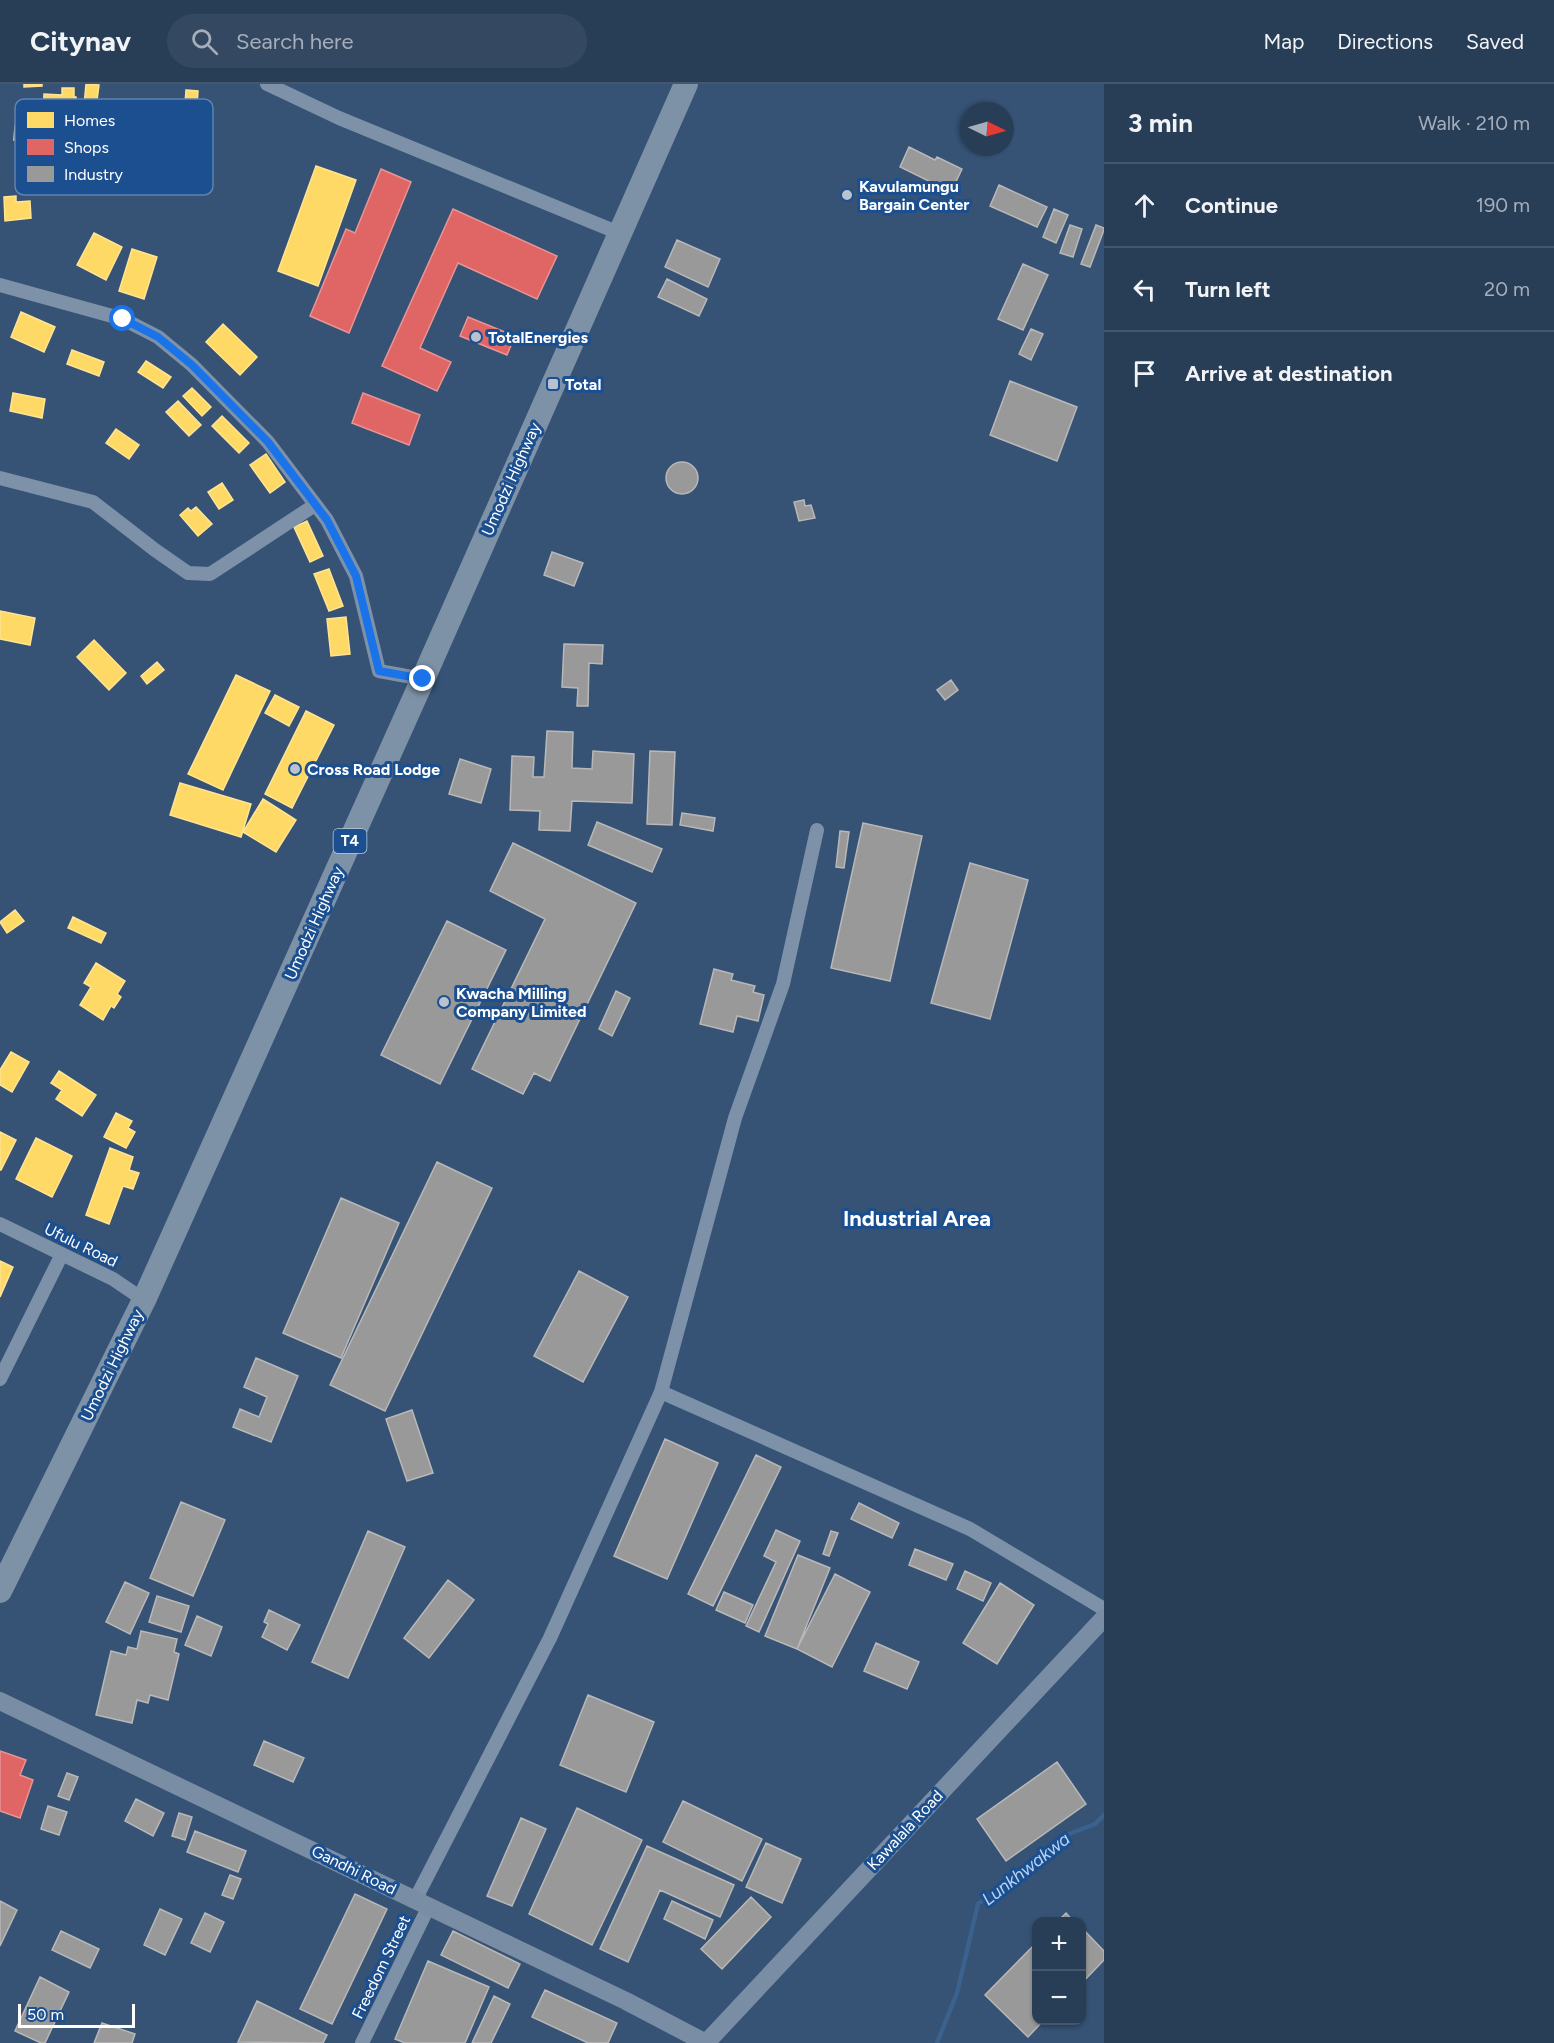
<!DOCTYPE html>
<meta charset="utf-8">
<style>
:root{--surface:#283e57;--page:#344961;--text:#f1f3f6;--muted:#a5aeba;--line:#44576d}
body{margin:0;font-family:Figtree,sans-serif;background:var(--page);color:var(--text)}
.controls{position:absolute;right:18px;bottom:18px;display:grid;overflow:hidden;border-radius:12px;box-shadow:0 2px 4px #0004}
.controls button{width:54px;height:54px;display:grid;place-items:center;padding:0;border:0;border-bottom:2px solid var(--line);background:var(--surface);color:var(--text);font:30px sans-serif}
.compass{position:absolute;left:960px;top:18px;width:54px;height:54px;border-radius:50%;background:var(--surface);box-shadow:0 2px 4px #0004;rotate:95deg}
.scale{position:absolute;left:18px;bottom:15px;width:117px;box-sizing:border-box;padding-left:6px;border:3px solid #fff;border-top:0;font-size:16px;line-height:21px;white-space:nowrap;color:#fff;-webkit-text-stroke:4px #1b4f8f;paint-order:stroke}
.stop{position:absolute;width:18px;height:18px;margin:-14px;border:4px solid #1a73e8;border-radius:50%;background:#fff}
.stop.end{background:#1a73e8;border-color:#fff;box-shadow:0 2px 6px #0008}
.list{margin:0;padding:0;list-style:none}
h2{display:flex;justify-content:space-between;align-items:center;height:78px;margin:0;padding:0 24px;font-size:26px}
h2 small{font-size:20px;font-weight:400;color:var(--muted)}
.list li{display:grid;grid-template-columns:39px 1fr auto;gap:18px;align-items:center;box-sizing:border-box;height:84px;padding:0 24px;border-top:2px solid var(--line)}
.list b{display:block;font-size:22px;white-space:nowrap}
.list em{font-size:20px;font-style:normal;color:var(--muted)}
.icon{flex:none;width:33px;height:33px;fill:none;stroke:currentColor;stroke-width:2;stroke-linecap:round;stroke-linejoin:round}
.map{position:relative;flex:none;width:1104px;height:1959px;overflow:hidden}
header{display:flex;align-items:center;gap:36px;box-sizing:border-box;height:84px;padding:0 30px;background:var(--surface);border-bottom:2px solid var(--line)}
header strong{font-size:28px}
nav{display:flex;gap:33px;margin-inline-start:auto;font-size:21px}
.search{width:420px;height:54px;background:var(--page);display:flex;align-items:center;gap:15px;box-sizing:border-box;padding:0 21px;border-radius:33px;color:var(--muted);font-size:22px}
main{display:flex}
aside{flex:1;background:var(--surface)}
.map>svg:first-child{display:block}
.homes{fill:#ffd966;stroke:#ffe494;stroke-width:1.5}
.shops{fill:#e06666;stroke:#e99494;stroke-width:1.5}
.industry{fill:#999;stroke:#b8b8b8;stroke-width:1.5}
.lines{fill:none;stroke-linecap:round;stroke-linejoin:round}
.stream{stroke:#3b618d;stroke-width:4.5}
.street{stroke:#7d92a8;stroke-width:14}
.secondary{stroke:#798da4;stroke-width:18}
.highway{stroke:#7e92a7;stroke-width:24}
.route{stroke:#1a73e8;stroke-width:8}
.poi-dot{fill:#b9c2ce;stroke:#1b4f8f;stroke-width:2}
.labels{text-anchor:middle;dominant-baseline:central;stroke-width:6;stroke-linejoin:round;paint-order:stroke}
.shield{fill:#1b4f8f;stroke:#bbcadd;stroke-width:1.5}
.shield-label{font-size:15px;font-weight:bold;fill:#fff}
.poi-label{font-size:16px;font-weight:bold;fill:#fff;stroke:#1b4f8f;text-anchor:start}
.street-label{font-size:16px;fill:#fff;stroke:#1b4f8f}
.water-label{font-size:18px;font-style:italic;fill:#b5d3f5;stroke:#1b4f8f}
.district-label{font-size:22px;font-weight:bold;fill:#fff;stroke:#1b4f8f}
.key{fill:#1b4f8f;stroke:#5f84b1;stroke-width:1.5}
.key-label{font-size:16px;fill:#fff}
</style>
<header>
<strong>Citynav</strong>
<div class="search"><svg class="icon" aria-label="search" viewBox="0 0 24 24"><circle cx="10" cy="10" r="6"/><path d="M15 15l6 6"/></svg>Search here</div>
<nav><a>Map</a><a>Directions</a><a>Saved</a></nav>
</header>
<main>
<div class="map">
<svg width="1104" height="1959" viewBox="0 0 1104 1959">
<rect width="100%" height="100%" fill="#365274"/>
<!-- homes -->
<path class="homes" d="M24,0H42V2L24,3Z
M86,0L99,1L96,24L84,22Z
M62,4H74V13H76V38L66,37V40H50V36H43L44,10L62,11Z
M186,6L198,7L196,35L184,34Z
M15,42L64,46L62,62H56L54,81L20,78L22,56H14Z
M316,82L356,96L318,202L278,187Z
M16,112V118L30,117L31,134L5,137L4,113Z
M94,149L122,163L106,196L77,181Z
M132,165L157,173L144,215L119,207Z
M21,228L55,243L44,268L11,253Z
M223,240L257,273L240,291L206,258Z
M72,266L104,278L99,292L67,280Z
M146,277L171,293L163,304L138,288Z
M192,304L211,323L202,332L183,312Z
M13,309L45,315L42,334L10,327Z
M178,317L201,341L189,352L166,328Z
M222,332L249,359L239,369L212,342Z
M116,345L139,361L129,375L106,359Z
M266,370L285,398L270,409L250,381Z
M222,399L233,416L219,425L208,408Z
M196,423L212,440L198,452L180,431L188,424L191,427Z
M307,437L323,472L310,478L294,443Z
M329,485L343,522L329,527L314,490Z
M0,527L35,534L30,561L0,555Z
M346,533L350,570L331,572L327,535Z
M94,556L126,589L109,606L77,573Z
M157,578L164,586L147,600L141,592Z
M236,591L270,607L223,706L188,690Z
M275,611L299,623L289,642L265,629Z
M306,627L334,641L292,724L265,710Z
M180,699L251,720L241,753L170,731Z
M263,715L296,736L276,768L243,748Z
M15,826L24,837L7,849L0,838Z
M73,833L106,849L101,859L68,844Z
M96,879L125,897L117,910L121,913L114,924L111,922L103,936L80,921L91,903L84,899Z
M11,968L29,978L12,1008L0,1001V986Z
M59,987L96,1011L82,1032L56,1015L62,1006L51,999Z
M116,1029L132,1037L128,1044L135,1048L126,1064L104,1053Z
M0,1048L16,1056L1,1086H0Z
M36,1054L72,1072L52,1113L16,1095Z
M110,1064L133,1073L129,1086L139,1089L133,1105L123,1102L109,1140L86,1131Z
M0,1177L13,1183L0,1213Z"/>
<!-- shops -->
<path class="shops" d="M381,85L411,98L349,249L310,232L346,145L355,149Z
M453,125L557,172L537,215L458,179L420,264L451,278L437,307L382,282Z
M468,233L515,252L507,271L460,252Z
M363,309L420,331L409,361L352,339Z
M0,1667L26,1676L20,1691L33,1696L20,1734L0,1727Z"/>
<!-- industry -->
<path class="industry" d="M909,63L935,76L937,73L962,85L951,108L900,83Z
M999,101L1047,123L1037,143L990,122Z
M1054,125L1068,131L1056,159L1043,153Z
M1070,141L1082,145L1073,173L1060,169Z
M1096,141L1104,144V146L1090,183L1081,180Z
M677,156L720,175L708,203L665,183Z
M1023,180L1048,191L1023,246L998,235Z
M667,195L707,215L699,232L658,213Z
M1031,245L1043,250L1031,276L1019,270Z
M1010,297L1077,323L1057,377L990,351Z
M666 394a16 16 0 1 1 32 0a16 16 0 1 1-32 0Z
M804,416L805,422L811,421L815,434L799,437L794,418Z
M552,468L583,479L574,502L544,491Z
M564,560L603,561L602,580L589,579L588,622H577L578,604L562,603Z
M951,596L958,606L945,616L937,606Z
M547,647L573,648L572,684L592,685L593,667L634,670L632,719L572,717L570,747L539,746L540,727L510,726L512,672L534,673L533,693H544Z
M650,667L675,668L672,741L647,740Z
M460,675L491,685L481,719L449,710Z
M682,729L715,734L713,747L680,741Z
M597,738L662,765L652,788L588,761Z
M863,739L922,752L890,897L831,884Z
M840,747L849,748L844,784L836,783Z
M513,759L636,819L550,997L534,989L523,1010L472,985L545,835L490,807Z
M970,779L1028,796L990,935L931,919Z
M447,837L506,866L440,1000L381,971Z
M714,885L733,890L731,896L755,902L753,908L764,911L758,937L737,932L733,948L700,940Z
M616,907L630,914L612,952L599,945Z
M437,1078L492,1104L385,1327L330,1301Z
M341,1114L399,1139L341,1274L283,1249Z
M579,1187L628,1213L583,1298L534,1272Z
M256,1274L298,1292L271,1358L233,1343L240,1325L259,1333L267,1313L244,1303Z
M412,1326L433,1389L407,1397L386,1335Z
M665,1355L718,1379L667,1495L614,1472Z
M756,1371L781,1383L713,1522L688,1510Z
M181,1418L225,1436L193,1512L150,1494Z
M859,1419L899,1439L892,1454L851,1435Z
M776,1446L800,1457L759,1548L746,1542L776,1478L764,1472Z
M368,1447L405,1463L348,1594L312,1578Z
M831,1447L838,1449L829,1472L823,1470Z
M915,1465L953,1480L946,1496L909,1481Z
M798,1471L830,1484L797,1565L765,1552Z
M965,1487L991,1499L983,1517L957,1505Z
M835,1490L870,1508L832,1583L797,1565Z
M448,1496L474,1516L429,1574L404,1554Z
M125,1498L149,1509L130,1550L106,1538Z
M1000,1499L1034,1521L997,1580L963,1559Z
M724,1508L753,1521L745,1539L716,1526Z
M157,1512L189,1522L181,1548L149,1538Z
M269,1526L300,1541L287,1566L262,1553L268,1540L264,1538Z
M197,1532L222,1543L211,1572L185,1561Z
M141,1547L177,1555L174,1568L179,1570L168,1616L150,1611L148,1619L137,1616L132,1639L96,1631L111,1567L126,1571L128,1563L137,1565Z
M876,1559L919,1578L907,1605L864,1587Z
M588,1611L654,1638L626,1708L560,1681Z
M264,1657L304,1674L293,1698L254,1681Z
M1057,1678L1086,1720L1006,1777L977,1735Z
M67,1689L78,1693L69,1716L58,1712Z
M136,1715L164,1729L153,1752L125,1737Z
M683,1717L762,1755L742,1797L663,1758Z
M48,1722L67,1728L59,1751L41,1745Z
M577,1724L642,1756L592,1861L529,1830Z
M179,1729L192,1733L185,1756L172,1752Z
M521,1734L546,1745L512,1822L487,1812Z
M195,1747L246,1767L238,1788L187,1768Z
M766,1759L801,1775L782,1819L746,1803Z
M647,1762L734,1801L720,1833L660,1806L628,1878L600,1865Z
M230,1791L241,1795L233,1815L222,1811Z
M355,1810L387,1825L332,1940L300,1925Z
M751,1813L771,1833L722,1885L701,1865Z
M0,1817L17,1826L0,1862Z
M672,1817L713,1836L705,1855L664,1835Z
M160,1825L182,1835L165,1871L144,1861Z
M205,1829L224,1838L210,1868L191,1859Z
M1066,1829L1074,1838H1057Z
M1082,1844L1104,1867V1876L1082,1899Z
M61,1847L99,1865L90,1884L52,1866Z
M453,1847L520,1880L508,1904L441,1871Z
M1036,1859V1936H1044L1028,1953L985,1911Z
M428,1877L489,1903L465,1959H405L395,1955Z
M40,1893L69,1908L45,1959H41L15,1947Z
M545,1906L617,1939L608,1959H588L532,1933Z
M494,1912L510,1920L491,1959H472Z
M257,1917L327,1951L323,1959L238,1958Z
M102,1939L135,1950L132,1959H94Z"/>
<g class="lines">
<!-- stream -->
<path class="stream" d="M937,1959L957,1909L978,1820L1069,1750L1095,1740L1104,1731"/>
<!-- street -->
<path class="street" d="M267,0L339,34L619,149
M0,201L123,235L158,253L192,281L268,358L327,436L356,492L379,587L423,595
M0,394L93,418L155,466L188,489L210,490L315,421
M0,1140L113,1195L144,1216
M0,1295L62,1170
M661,1308L970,1445L1104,1525
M415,1816L550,1554L661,1308L735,1034L783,900L817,746
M362,1959L429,1822"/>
<!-- secondary -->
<path class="secondary" d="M0,1617L626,1917L706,1959
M706,1959L1104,1534"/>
<!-- highway -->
<path class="highway" d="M0,1507L144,1216L423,595L686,0"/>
</g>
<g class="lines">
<!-- route -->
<path class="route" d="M123,235L158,253L192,281L268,358L327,436L356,492L379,587L423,595"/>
</g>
<!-- markers -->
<g class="poi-dot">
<circle cx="847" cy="111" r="6"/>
<circle cx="476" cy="253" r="6"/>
<rect x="547" y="294" width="12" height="12" rx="3"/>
<circle cx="295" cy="685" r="6"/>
<circle cx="444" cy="918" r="6"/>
</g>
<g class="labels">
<!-- shield labels -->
<rect class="shield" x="333.5" y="745" width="33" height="24" rx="4.5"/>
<g class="shield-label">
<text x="350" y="757">T4</text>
</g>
<!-- poi labels -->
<g class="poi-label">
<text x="859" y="102">Kavulamungu<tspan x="859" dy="18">Bargain Center</tspan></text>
<text x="488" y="253">TotalEnergies</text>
<text x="565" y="300">Total</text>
<text x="307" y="685">Cross Road Lodge</text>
<text x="456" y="909">Kwacha Milling<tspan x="456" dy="18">Company Limited</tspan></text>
</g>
<!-- street labels -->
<g class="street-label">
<text transform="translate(511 395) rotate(-66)">Umodzi Highway</text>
<text transform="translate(314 839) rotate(-66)">Umodzi Highway</text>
<text transform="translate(81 1161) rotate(26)">Ufulu Road</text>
<text transform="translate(112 1281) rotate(-64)">Umodzi Highway</text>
<text transform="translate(905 1746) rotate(-47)">Kawalala Road</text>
<text transform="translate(354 1786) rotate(26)">Gandhi Road</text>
<text transform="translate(381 1883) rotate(-64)">Freedom Street</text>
</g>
<!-- water labels -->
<g class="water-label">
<text transform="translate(1026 1785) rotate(-38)">Lunkhwakwa</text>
</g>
<!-- district labels -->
<g class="district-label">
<text x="917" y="1134">Industrial Area</text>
</g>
</g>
<!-- legend -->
<rect x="15" y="15" width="198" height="96" rx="9" class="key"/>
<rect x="27" y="28" width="27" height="16" fill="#ffd966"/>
<rect x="27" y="55" width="27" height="16" fill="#e06666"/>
<rect x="27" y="82" width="27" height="16" fill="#999"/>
<g class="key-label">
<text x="64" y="42">Homes</text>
<text x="64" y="69">Shops</text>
<text x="64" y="96">Industry</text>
</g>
</svg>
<div class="controls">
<button>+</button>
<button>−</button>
</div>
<svg class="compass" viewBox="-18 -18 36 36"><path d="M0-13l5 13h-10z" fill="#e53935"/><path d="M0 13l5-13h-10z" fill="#a5aeba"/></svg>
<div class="scale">50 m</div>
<div class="stop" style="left:123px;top:235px"></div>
<div class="stop end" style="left:423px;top:595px"></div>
</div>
<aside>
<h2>3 min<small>Walk · 210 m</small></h2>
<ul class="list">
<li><svg class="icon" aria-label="ahead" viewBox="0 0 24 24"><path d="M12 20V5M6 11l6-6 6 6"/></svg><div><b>Continue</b></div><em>190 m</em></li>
<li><svg class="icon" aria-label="left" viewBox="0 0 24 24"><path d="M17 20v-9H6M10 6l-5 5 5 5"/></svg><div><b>Turn left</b></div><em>20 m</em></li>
<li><svg class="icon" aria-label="arrive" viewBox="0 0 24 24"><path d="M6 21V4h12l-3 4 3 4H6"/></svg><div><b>Arrive at destination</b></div></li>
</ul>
</aside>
</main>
